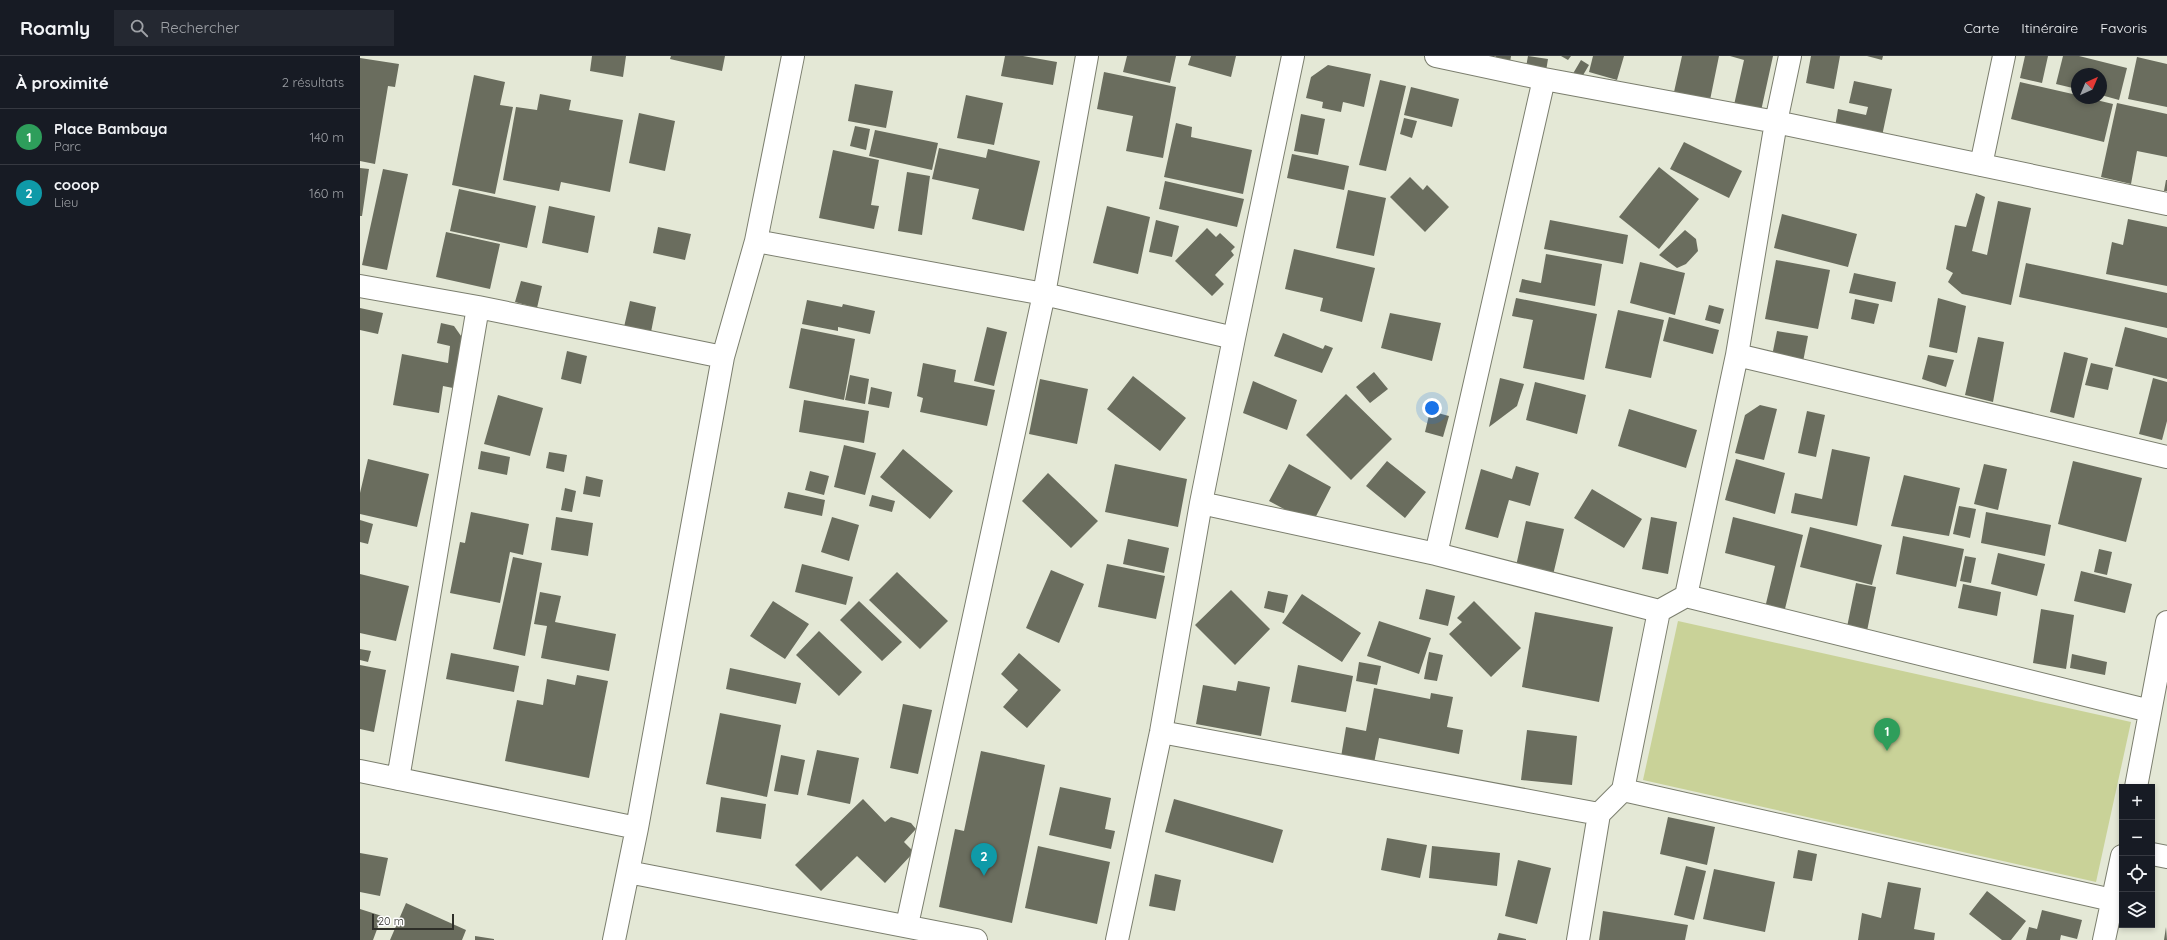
<!DOCTYPE html>
<html lang="fr">
<meta charset="utf-8">
<style>
:root{--surface:#171b24;--page:#242831;--text:#f1f3f6;--muted:#9ea1a6;--line:#363941;--accent:#b45309}
body{margin:0;font-family:Quicksand,sans-serif;background:var(--page);color:var(--text)}
.controls{position:absolute;right:12px;bottom:12px;display:grid;overflow:hidden;border-radius:0px;box-shadow:0 2px 6px #0003}
.controls button{width:36px;height:36px;display:grid;place-items:center;padding:0;border:0;border-bottom:1px solid var(--line);background:var(--surface);color:var(--text);font:20px sans-serif}
.compass{position:absolute;left:1711px;top:12px;width:36px;height:36px;border-radius:50%;background:var(--surface);box-shadow:0 2px 6px #0003;rotate:44deg}
.scale{position:absolute;left:12px;bottom:10px;width:82px;box-sizing:border-box;padding-left:4px;border:2px solid #2e2f29;border-top:0;font-size:11px;line-height:14px;white-space:nowrap;color:#2e2f29;-webkit-text-stroke:3px #fff;paint-order:stroke}
.you{position:absolute;left:1072px;top:352px;width:14px;height:14px;margin:-10px;border:3px solid #fff;border-radius:50%;background:#1a73e8;box-shadow:0 0 0 6px #1a73e833}
.badge{display:grid;place-items:center;width:26px;height:26px;border-radius:50%;background:var(--accent);color:#fff;font-size:13px;font-weight:700}
.pin{position:absolute;translate:-50% -33px;filter:drop-shadow(0 1px 2px #0008)}
.pin::after{content:'';position:absolute;top:21px;width:14px;height:12px;background:inherit;clip-path:polygon(0 0,100% 0,50% 100%)}
.list{margin:0;padding:0;list-style:none}
h2{display:flex;justify-content:space-between;align-items:center;height:52px;margin:0;padding:0 16px;font-size:17px}
h2 small{font-size:13px;font-weight:400;color:var(--muted)}
.list li{display:grid;grid-template-columns:26px 1fr auto;gap:12px;align-items:center;box-sizing:border-box;height:56px;padding:0 16px;border-top:1px solid var(--line)}
.list b{display:block;font-size:15px;white-space:nowrap}
.list p{margin:0;font-size:13px;white-space:nowrap;color:var(--muted)}
.list em{font-size:13px;font-style:normal;color:var(--muted)}
.icon{flex:none;width:22px;height:22px;fill:none;stroke:currentColor;stroke-width:2;stroke-linecap:round;stroke-linejoin:round}
.map{position:relative;flex:none;width:1807px;height:884px;overflow:hidden}
header{display:flex;align-items:center;gap:24px;box-sizing:border-box;height:56px;padding:0 20px;background:var(--surface);border-bottom:1px solid var(--line)}
header strong{font-size:19px}
nav{display:flex;gap:22px;margin-inline-start:auto;font-size:14px}
.search{width:280px;height:36px;background:var(--page);display:flex;align-items:center;gap:10px;box-sizing:border-box;padding:0 14px;border-radius:0px;color:var(--muted);font-size:15px}
main{display:flex}
aside{flex:1;background:var(--surface)}
.map>svg:first-child{display:block}
.green{fill:#c9d298}
.building{fill:#6a6d5e}
.lines{fill:none;stroke-linecap:round;stroke-linejoin:round}
.minor-casing{stroke:#7b7e6e;stroke-width:24}
.minor{stroke:#fff;stroke-width:22}
</style>
<header>
<strong>Roamly</strong>
<div class="search"><svg class="icon" aria-label="search" viewBox="0 0 24 24"><circle cx="10" cy="10" r="6"/><path d="M15 15l6 6"/></svg>Rechercher</div>
<nav><a>Carte</a><a>Itinéraire</a><a>Favoris</a></nav>
</header>
<main>
<aside>
<h2>À proximité<small>2 résultats</small></h2>
<ul class="list">
<li><span class="badge" style="background:#2e9e5b">1</span><div><b>Place Bambaya</b><p>Parc</p></div><em>140 m</em></li>
<li><span class="badge" style="background:#0f9aa8">2</span><div><b>cooop</b><p>Lieu</p></div><em>160 m</em></li>
</ul>
</aside>
<div class="map">
<svg width="1807" height="884" viewBox="0 0 1807 884">
<rect width="100%" height="100%" fill="#e4e8d6"/>
<!-- green -->
<path class="green" d="M1318,565L1771,666L1736,826L1283,724Z"/>
<!-- building -->
<path class="building" d="M232,0H266L263,21L230,15Z
M311,0H365L362,15L310,3Z
M645,0H663L697,6L693,29L641,20Z
M767,0H816L810,27L763,16Z
M831,0H876L871,21L828,9Z
M1136,0H1151L1150,6L1135,3Z
M1168,0L1188,3L1186,15L1166,11Z
M1201,0H1211L1208,4Z
M1233,0H1264L1257,24L1229,16Z
M1322,0H1359L1350,44L1314,36Z
M1370,0H1413L1401,55L1374,49L1384,4Z
M1451,0H1480L1474,33L1446,27Z
M1507,0H1523L1522,4Z
M1665,0H1688L1682,27L1660,22Z
M1703,0H1719L1767,12L1759,44L1741,39V18H1717V33L1696,28Z
M1777,1L1807,8V51L1768,43Z
M0,2L39,8L35,31L28,30L15,108L0,105Z
M1221,4L1229,9L1219,26L1211,21Z
M968,9L1011,18L1004,51L983,46L981,56L962,52L963,46L946,42L951,21Z
M744,16L816,31L803,102L766,95L773,60L737,53Z
M114,19L145,26L140,49L153,51L135,138L92,129Z
M1020,24L1046,30L1026,115L999,109Z
M1494,25L1532,33L1522,80L1474,77L1478,53L1506,59L1508,51L1489,47Z
M1660,26L1717,39V42H1728L1753,48L1744,86L1651,63Z
M495,28L533,35L526,72L488,65Z
M1051,31L1099,43L1092,71L1044,59Z
M180,38L211,44L209,54L263,64L250,136L201,126L199,135L143,124L156,51L177,54Z
M606,39L643,47L634,89L597,82Z
M1757,47L1807,58V101L1777,95L1771,128L1741,121Z
M279,57L315,65L305,115L269,107Z
M941,58L965,63L958,99L934,95Z
M1044,62L1057,65L1052,82L1040,78Z
M816,67L832,71L831,81L892,94L883,138L804,121Z
M495,70L510,73L506,94L490,90Z
M515,74L578,87L572,114L509,100Z
M1324,86L1382,115L1369,142L1310,113Z
M579,92L626,102L628,93L680,105L664,175L612,163L619,133L572,123Z
M473,94L519,104L511,149L519,150L514,173L459,162Z
M932,98L989,110L984,134L927,122Z
M1299,111L1339,143L1299,193L1259,161Z
M0,112L9,113L2,160H0Z
M23,113L48,118L27,214L2,209Z
M547,116L570,120L562,179L538,175Z
M1050,121L1063,134L1067,129L1089,151L1065,176L1030,141Z
M1806,124H1807V135H1804Z
M805,125L884,143L877,171L799,153Z
M99,133L176,150L167,192L90,175Z
M988,134L1026,142L1014,200L976,192Z
M1616,137L1625,141L1612,195L1627,199L1638,145L1671,152L1651,249L1602,238L1588,226L1593,217L1586,213L1595,169L1606,171Z
M189,150L235,160L228,197L182,187Z
M747,150L790,161L778,218L733,207Z
M1422,158L1497,178L1488,211L1414,192Z
M1768,163L1807,171V230L1746,218L1752,186L1763,189Z
M796,164L819,170L812,201L789,196Z
M1190,164L1268,179L1263,208L1184,193Z
M298,171L331,178L325,204L293,197Z
M847,172L856,181L860,177L875,191L871,195L874,199L855,219L864,228L852,240L815,205Z
M1325,174L1336,183L1338,195L1326,208L1317,212L1299,199Z
M86,176L140,188L130,233L76,221Z
M934,193L1015,212L1002,266L960,255L963,242L925,233Z
M1186,198L1242,208L1235,250L1159,236L1162,223L1181,227Z
M1416,204L1470,214L1458,273L1405,263Z
M1280,206L1325,217L1315,259L1270,247Z
M1666,207L1807,237V272L1659,241Z
M1494,217L1536,226L1532,246L1489,237Z
M161,225L182,230L177,252L155,246Z
M1156,242L1237,258L1224,324L1163,312L1173,264L1152,260Z
M1578,242L1606,250L1597,297L1569,291Z
M1495,243L1519,248L1514,268L1491,263Z
M447,244L482,251L483,248L515,255L510,278L478,271V275L442,268Z
M270,245L296,251L291,276L264,271Z
M1349,249L1364,253L1360,268L1345,264Z
M0,252L23,257L18,278L0,274Z
M1258,254L1304,264L1291,322L1245,312Z
M1030,257L1081,267L1072,305L1021,292Z
M1309,261L1359,274L1353,298L1303,285Z
M81,267L94,270L106,287L98,333L83,330L79,357L33,349L42,298L88,307L90,290L77,287Z
M627,271L647,276L634,330L614,325Z
M1765,271L1807,282V323L1755,310Z
M441,272L495,283L484,344L429,332Z
M1417,275L1448,280L1442,311L1411,305Z
M923,277L963,293L965,289L973,292L962,317L914,300Z
M1618,281L1644,286L1633,346L1605,339Z
M207,295L227,300L221,328L201,323Z
M1704,296L1728,302L1714,362L1690,356Z
M1568,299L1594,304L1586,331L1562,323Z
M563,307L596,314L594,326L635,334L627,370L560,356L563,342L557,340Z
M1731,307L1753,312L1748,334L1725,329Z
M1014,316L1028,333L1010,347L996,331Z
M490,319L509,323L505,348L485,344Z
M773,320L826,362L800,395L747,353Z
M1140,322L1164,328L1157,350L1129,371Z
M1793,322L1807,326V365L1802,384L1779,378Z
M680,323L728,333L717,388L669,378Z
M893,325L937,344L927,374L883,357Z
M1175,326L1226,339L1217,378L1166,364Z
M511,331L532,336L529,352L508,348Z
M986,338L1032,383L991,424L946,379Z
M138,339L183,352L170,400L124,388Z
M444,344L509,355L504,387L439,376Z
M1400,349L1417,353L1404,404L1375,397L1385,359Z
M1269,353L1337,374L1326,412L1258,390Z
M1070,355L1089,360L1083,381L1065,376Z
M1447,355L1465,359L1456,401L1438,397Z
M484,389L516,397L505,439L474,431Z
M543,393L593,435L570,463L520,421Z
M1472,393L1510,401L1497,470L1431,457L1435,437L1462,443Z
M121,395L150,401L147,419L118,413Z
M189,396L207,399L204,416L186,412Z
M8,403L69,418L57,471L0,458V437Z
M1376,403L1425,417L1415,458L1365,444Z
M1027,405L1066,436L1045,462L1006,430Z
M1713,405L1782,422L1766,486L1698,468Z
M755,408L827,423L818,471L745,456Z
M929,408L971,431L952,468L909,445Z
M1624,408L1647,413L1638,454L1614,448Z
M1156,410L1179,417L1170,450L1149,444L1138,482L1105,473L1121,413L1152,423Z
M450,415L469,420L464,439L445,434Z
M688,417L738,465L711,492L662,445Z
M1544,419L1600,432L1589,480L1531,470Z
M226,420L243,424L240,441L223,438Z
M205,432L216,435L212,456L201,454Z
M1232,433L1282,463L1264,492L1214,462Z
M428,436L465,444L462,460L424,452Z
M512,439L535,445L532,456L509,450Z
M1599,450L1616,453L1610,482L1593,478Z
M111,456L169,468L163,499L150,496L140,547L90,537L100,486L105,487Z
M1626,456L1691,469L1685,500L1621,487Z
M196,461L233,467L228,500L191,494Z
M472,461L499,469L489,505L461,496Z
M1291,461L1317,466L1308,518L1282,513Z
M1373,461L1443,479L1423,561L1404,556L1415,510L1365,497Z
M0,464L13,468L8,488L0,486Z
M1166,465L1204,473L1193,519L1156,510Z
M1450,471L1522,489L1512,529L1440,511Z
M1543,480L1604,493L1596,531L1536,518Z
M768,483L809,492L804,517L763,508Z
M1739,493L1752,496L1747,519L1734,516Z
M1638,497L1685,508L1677,540L1631,528Z
M1605,500L1616,502L1611,527L1600,525Z
M153,501L182,507L165,600L133,593Z
M442,508L493,521L486,549L435,536Z
M747,508L805,520L796,563L738,551Z
M691,514L724,528L699,587L666,572Z
M1721,515L1772,528L1765,557L1714,545Z
M537,516L588,565L560,593L509,544Z
M0,518L49,530L36,585L0,577Z
M1496,527L1516,531L1507,575L1487,571Z
M1603,528L1641,536L1637,560L1598,552Z
M1066,533L1095,540L1088,570L1059,563Z
M871,534L910,573L875,609L835,569Z
M908,535L928,539L924,557L904,552Z
M180,536L201,540L195,566L256,578L249,615L181,602L187,570L174,568Z
M942,538L1001,577L982,606L922,567Z
M413,545L449,568L425,603L390,580Z
M499,545L542,586L522,605L480,564Z
M1114,545L1161,592L1131,621L1089,578L1102,566L1097,562Z
M1681,553L1714,559L1706,613L1673,607Z
M1175,556L1253,571L1239,646L1162,631Z
M1019,565L1071,582L1059,618L1007,600Z
M459,575L502,616L479,640L436,599Z
M0,593L11,595L8,606L0,604Z
M1069,596L1083,599L1077,625L1064,623Z
M91,597L159,610L154,636L86,623Z
M659,597L701,634L667,672L643,651L658,634L641,618Z
M1712,598L1747,606L1745,619L1710,612Z
M999,606L1021,610L1017,629L996,625Z
M0,609L26,614L14,676L0,673Z
M938,609L993,620L986,656L931,646Z
M370,612L441,627L436,648L366,633Z
M217,619L248,625L229,722L145,705L157,644L183,649L187,623L215,629Z
M878,625L910,631L901,680L836,668L843,629L876,635Z
M1014,632L1070,643L1071,637L1093,641L1087,671L1103,674L1099,698L1019,682L1014,707L981,701L986,671L1006,675Z
M543,648L572,654L558,718L530,712Z
M360,657L421,669L407,741L346,728Z
M1167,674L1217,680L1212,729L1161,724Z
M457,694L499,702L490,748L447,739Z
M621,695L685,709L652,867L579,851L595,773L604,775Z
M421,699L445,704L438,739L414,735Z
M700,731L751,742L745,773L755,775L751,793L689,779Z
M361,741L406,748L401,783L356,776Z
M503,743L525,766L531,761L551,767L556,773L544,786L554,796L525,827L497,800L461,835L435,809Z
M814,743L923,774L913,807L805,776Z
M1308,761L1355,771L1347,809L1300,798Z
M1027,782L1067,789L1060,822L1021,814Z
M678,790L750,806L737,868L665,852Z
M1072,790L1140,797L1137,830L1069,822Z
M1438,794L1457,798L1452,825L1433,822Z
M0,797L28,802L20,840L0,836Z
M1158,804L1191,812L1177,868L1145,860Z
M1326,810L1346,815L1334,864L1314,859Z
M1354,813L1415,826L1405,876L1343,863Z
M795,818L821,824L815,855L789,850Z
M1528,826L1561,832L1554,873L1575,877L1574,884H1498L1502,857L1521,862Z
M1627,835L1666,865L1651,884H1642L1609,858Z
M46,847L106,874L102,884H30Z
M0,853L22,860L13,884H0Z
M1682,854L1722,864L1717,883L1701,879L1700,884H1666L1669,871L1677,873Z
M1243,855L1328,869L1325,884H1239Z
M1806,871L1807,884H1804Z
M1139,877L1166,883V884H1137Z
M115,880L134,883V884H115Z"/>
<g class="lines">
<defs>
<path id="minor" d="M1076,0L1184,23L1416,66L1807,148
M1621,109L1644,0
M396,185L684,238L874,282
M0,230L118,251L363,301
M1377,299L1807,401
M841,447L1076,498L1299,555
M1076,498L1184,23
M1326,540L1790,655
M801,676L1239,758
M0,715L277,772
M38,723L118,251
M1776,731L1807,566
M1263,734L1752,844
M1792,798L1807,801
M268,816L616,884
M547,869L684,238L727,0
M254,884L277,772L363,301L396,185L433,0
M757,884L801,676L841,447L874,282L933,0
M1218,884L1239,758L1263,734L1299,555L1326,540L1377,299L1416,66L1430,0
M1744,884L1762,800"/>
</defs>
<!-- minor casing -->
<use href="#minor" class="minor-casing"/>
<!-- minor -->
<use href="#minor" class="minor"/>
</g>
</svg>
<div class="controls">
<button>+</button>
<button>−</button>
<button><svg class="icon" aria-label="locate" viewBox="0 0 24 24"><circle cx="12" cy="12" r="6"/><path d="M12 2v4M12 18v4M2 12h4M18 12h4"/></svg></button>
<button><svg class="icon" aria-label="layers" viewBox="0 0 24 24"><path d="M12 4l9 5-9 5-9-5zM3 14l9 5 9-5"/></svg></button>
</div>
<svg class="compass" viewBox="-18 -18 36 36"><path d="M0-13l5 13h-10z" fill="#e53935"/><path d="M0 13l5-13h-10z" fill="#9ea1a6"/></svg>
<div class="scale">20 m</div>
<div class="you"></div>
<div class="pin badge" style="left:1527px;top:695px;background:#2e9e5b">1</div>
<div class="pin badge" style="left:624px;top:820px;background:#0f9aa8">2</div>
</div>
</main>
